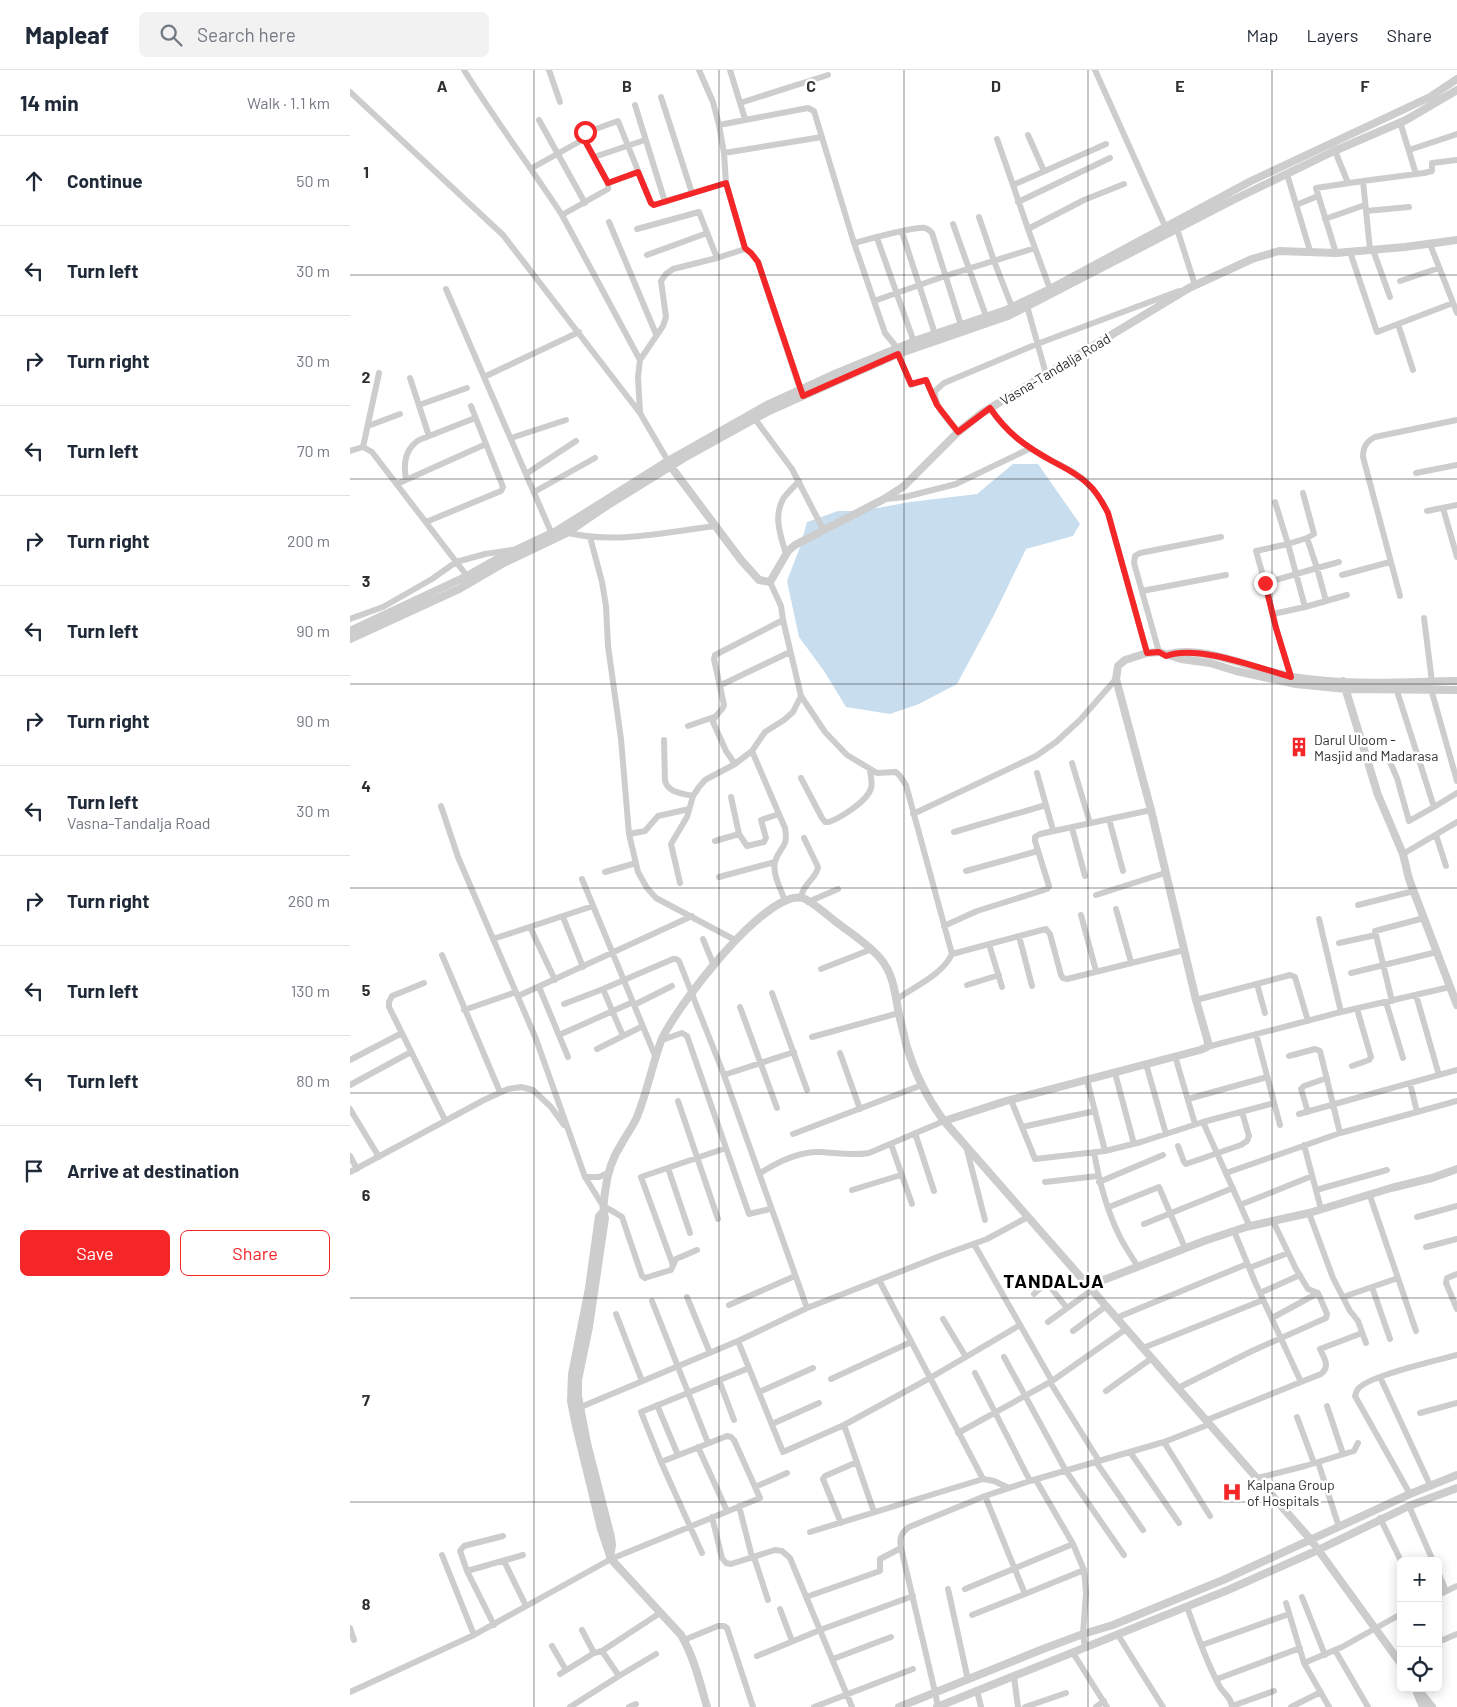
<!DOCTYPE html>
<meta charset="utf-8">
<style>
:root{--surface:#fff;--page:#f2f2f3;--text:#1f2937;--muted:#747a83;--line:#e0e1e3;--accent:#f42628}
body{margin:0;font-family:Barlow,sans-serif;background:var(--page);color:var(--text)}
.controls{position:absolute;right:15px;bottom:15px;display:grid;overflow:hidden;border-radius:8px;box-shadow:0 2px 12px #0003}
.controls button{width:45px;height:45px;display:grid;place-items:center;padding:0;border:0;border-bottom:1px solid var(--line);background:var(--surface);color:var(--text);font:25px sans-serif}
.stop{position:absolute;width:15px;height:15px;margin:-11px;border:4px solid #f42628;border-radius:50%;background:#fff}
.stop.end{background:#f42628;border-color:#fff;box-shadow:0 1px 5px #0008}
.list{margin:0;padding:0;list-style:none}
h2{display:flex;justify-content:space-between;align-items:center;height:65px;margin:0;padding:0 20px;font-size:21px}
h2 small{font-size:16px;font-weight:400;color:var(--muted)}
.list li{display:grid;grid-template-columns:32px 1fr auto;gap:15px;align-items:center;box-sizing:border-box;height:90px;padding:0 20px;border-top:1px solid var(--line)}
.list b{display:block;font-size:19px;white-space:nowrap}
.list p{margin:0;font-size:16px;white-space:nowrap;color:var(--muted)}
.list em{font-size:16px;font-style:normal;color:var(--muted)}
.actions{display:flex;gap:10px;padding:15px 20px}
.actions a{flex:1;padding:11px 0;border:1px solid var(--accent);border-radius:8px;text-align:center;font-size:18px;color:var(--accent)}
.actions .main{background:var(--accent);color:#fff}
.icon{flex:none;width:28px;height:28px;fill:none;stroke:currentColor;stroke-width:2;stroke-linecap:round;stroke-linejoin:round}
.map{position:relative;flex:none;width:1107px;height:1637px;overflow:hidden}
header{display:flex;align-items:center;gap:30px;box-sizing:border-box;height:70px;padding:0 25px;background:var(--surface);border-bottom:1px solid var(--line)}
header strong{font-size:24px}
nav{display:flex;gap:28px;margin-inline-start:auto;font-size:18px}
.search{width:350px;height:45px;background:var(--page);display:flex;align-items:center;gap:12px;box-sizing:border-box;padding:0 18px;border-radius:8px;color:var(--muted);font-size:19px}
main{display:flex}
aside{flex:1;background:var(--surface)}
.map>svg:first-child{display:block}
.water{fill:#c8deef}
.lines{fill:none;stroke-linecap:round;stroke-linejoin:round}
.minor{stroke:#cdcdcd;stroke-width:6}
.tertiary{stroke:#cdcdcd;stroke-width:8}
.route{stroke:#f42628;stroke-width:6}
.grid{fill:none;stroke:#303030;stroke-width:1;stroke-opacity:0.55}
.labels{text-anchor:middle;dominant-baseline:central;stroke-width:5;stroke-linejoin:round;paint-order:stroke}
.street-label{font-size:14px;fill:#303030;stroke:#fff}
.poi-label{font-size:14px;fill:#303030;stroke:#fff;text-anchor:start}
.district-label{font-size:19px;font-weight:bold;letter-spacing:1px;fill:#000;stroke:#fff}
.grid-label{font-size:16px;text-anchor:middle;font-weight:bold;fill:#303030;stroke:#fff;stroke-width:5;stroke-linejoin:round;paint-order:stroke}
</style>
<header>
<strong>Mapleaf</strong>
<div class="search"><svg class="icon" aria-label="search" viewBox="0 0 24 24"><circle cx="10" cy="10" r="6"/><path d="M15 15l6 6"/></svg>Search here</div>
<nav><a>Map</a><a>Layers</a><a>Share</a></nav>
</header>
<main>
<aside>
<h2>14 min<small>Walk · 1.1 km</small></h2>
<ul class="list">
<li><svg class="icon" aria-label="ahead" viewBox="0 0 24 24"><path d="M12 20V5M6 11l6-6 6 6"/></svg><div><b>Continue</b></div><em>50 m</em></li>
<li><svg class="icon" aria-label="left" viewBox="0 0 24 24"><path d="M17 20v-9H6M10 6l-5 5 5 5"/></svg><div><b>Turn left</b></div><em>30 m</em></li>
<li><svg class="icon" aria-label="right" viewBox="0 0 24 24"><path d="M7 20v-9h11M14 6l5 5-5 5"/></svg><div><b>Turn right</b></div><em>30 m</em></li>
<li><svg class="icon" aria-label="left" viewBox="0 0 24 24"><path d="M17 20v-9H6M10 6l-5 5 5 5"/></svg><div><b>Turn left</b></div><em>70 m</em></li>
<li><svg class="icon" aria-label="right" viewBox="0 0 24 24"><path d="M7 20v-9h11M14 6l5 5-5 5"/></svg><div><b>Turn right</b></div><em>200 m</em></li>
<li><svg class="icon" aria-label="left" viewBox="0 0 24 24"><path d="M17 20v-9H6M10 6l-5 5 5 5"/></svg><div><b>Turn left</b></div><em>90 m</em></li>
<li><svg class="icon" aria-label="right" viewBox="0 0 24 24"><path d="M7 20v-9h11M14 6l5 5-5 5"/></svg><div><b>Turn right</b></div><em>90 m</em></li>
<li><svg class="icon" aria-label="left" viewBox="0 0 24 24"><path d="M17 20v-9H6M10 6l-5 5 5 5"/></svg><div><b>Turn left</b><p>Vasna-Tandalja Road</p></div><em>30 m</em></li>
<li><svg class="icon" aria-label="right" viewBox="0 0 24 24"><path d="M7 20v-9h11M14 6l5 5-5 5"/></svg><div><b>Turn right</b></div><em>260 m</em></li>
<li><svg class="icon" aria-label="left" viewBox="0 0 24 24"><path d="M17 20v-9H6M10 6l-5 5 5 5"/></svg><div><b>Turn left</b></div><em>130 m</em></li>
<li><svg class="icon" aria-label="left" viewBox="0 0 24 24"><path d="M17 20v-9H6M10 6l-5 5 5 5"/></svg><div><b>Turn left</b></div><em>80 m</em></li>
<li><svg class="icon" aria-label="arrive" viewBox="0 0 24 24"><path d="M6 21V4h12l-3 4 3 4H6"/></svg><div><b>Arrive at destination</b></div></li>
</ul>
<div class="actions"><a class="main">Save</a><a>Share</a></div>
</aside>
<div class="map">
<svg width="1107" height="1637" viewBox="0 0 1107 1637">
<rect width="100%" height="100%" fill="#fff"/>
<!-- water -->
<path class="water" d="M663,394H688L730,454L723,466L676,479L644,545L607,614L569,634L540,644L496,637L474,601L449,567L437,511L450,477L457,452L488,441H511L560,432L627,424Z"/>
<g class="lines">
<!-- minor -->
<path class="minor" d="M114,0C145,50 180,96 212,145
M199,0L210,32
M380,0L395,49
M745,0L815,156
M0,22L153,165L290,343L318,391
M311,27L342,123
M390,33L478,5
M285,35L315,132
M189,50L235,133
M1050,52L1066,104
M369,55L458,38L464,41L504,173L524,231L535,263L548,279
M678,65L694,101
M647,69L663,115
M1059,80L1107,64
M985,81L998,113
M374,83L472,67
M244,87L295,70
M182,98L234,69
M937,104L960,181
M258,113L288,102
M668,132L760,88
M946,135L968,126
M1016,141L1059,137
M629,147L644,191L662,237
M975,149L1015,135
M259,152L306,264
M603,154L636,246
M287,159L349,142L367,188
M678,159L663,115L756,74
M827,159L845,215
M552,162L585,264
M527,168L564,272
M504,173C516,170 566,156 575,158C579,159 580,161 582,163L611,255
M1080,174L1107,243
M395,179L401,183L408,192L451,322
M1020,180L1013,111L1074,103L1082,101V93L1107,90
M1023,180L1040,227
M1000,182L1027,262L1103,233
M986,183L966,118L1013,111
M297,185L357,163
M1050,211L1089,198
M96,219L201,462
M700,219L678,159L734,130L774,114
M524,231L595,206L685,178
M677,236L696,304
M1048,254L1063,300
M548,284L561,315L576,310L583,326
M290,290L212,145L258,119V113L234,69V63L268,51L301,133L303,135L376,113
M134,307L229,262
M60,308L79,366
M69,335L117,318
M640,338C658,364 676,377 704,392C716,398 729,404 739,415C747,423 753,433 758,443L797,583
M290,342L288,307L290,290L313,256L316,247L311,211L316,204L323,199L367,188L395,179L376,113L374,83L369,55L363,32L349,0
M405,349L442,399L473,459
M18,356L50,344
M608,362C598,350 584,337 585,321L594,313L687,274L829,221
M161,368L216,350
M13,377L29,303
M0,381L13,377L22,382L117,506
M1066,403L1107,395
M176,404L226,371
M56,409C53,393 55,379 69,370L125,348
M47,414L136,374
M184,422L245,388
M536,429L555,427L606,414L681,378
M1093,438L1107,487
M1077,441L1107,435
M76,452L151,421L153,417L121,336
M215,462C261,475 318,462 365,456
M240,467L252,512L256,536L258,576L271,669L279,764L288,802L297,818L306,828L385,870
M436,484C431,467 423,447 433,429C437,423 444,417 449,411
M992,505L1040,492
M420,512L431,536L433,550L451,626L475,662L497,685L527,703L546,702L550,706L556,715L602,884L696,859L700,864L711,905L713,908L717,909L834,880
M915,513L906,481L938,474L925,432
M792,521L876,505
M1050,526L1013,387C1013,377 1016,372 1025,367L1107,350
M976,531L967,498L989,492
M955,537L938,474L957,468
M923,544L955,537L997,525
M1074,548L1082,612
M0,549L33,537L82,509L106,492L135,484L162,480
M809,582L784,493L785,486L790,483L871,467
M941,607L926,558L915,513L967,498L957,468L964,464L953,423
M371,615L440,582
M1081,619L1107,711
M1047,621L1084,737L1107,723
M338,656L364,647
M314,670L315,711C319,723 331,723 343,726
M402,681L435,758C439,779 429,776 425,792C422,804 431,819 435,831
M1040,692L1047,708L1059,751L1084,737
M722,693L740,753
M385,694L376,681L363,652C365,644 372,642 374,635L364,589L365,585L433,550
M687,703L703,760
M451,708L472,748L475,752H479C490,748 518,731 521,718C523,713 520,704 520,699
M381,727L389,764
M91,736L108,787L186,969L235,1107L253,1136L264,1142L272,1147L292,1206L295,1208L298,1207L321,1200L326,1189L347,1180
M563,744L686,686L706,672L730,650L766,609
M759,749L773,801
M722,758L735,806
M604,762L696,735
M279,764L295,761L308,746L339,739
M1086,765L1096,796
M365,771L389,764L397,776L414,772L416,768L411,750L429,744
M1053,784L1107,752
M616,801L688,781
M255,802L286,793
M369,807L425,792
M232,809L306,988
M330,813L321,774L337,747L343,726L349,717L355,710L385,694L402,681L415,662L434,650L443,642L451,626
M746,825L815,803
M451,828C453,813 467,808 468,797L454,768
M458,832L488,819
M1008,835L1064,821
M766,839L781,892
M731,845L746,901
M213,847L233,897
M969,849L991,942
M594,856L627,841L697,819L699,816L685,771V767L690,764L801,740
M180,857L205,910
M669,866L682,916
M143,869L243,836
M353,869L364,896
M989,873L1026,865
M639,874L652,917
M92,885L150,1022
M471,899L522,879
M1001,903L1087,882
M74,913L42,926L39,932V937L95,1050
M907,914L915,943
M617,915L649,905
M189,917L218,987
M253,919L273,966
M422,923L457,1020
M1066,925L1089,1005
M168,926L342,846
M547,929C565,916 592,905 602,884
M846,930L940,905L945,907L958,951
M1042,931L1025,861L1074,848
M1036,932L1053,988
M214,934L253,919L323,889H326L329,891L374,1005L457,1238
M284,935L322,916
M390,937L427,1038
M114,940L166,922
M906,964L930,1055
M209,965L283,932
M462,967L549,943
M312,970L332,963L337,966L399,1144L420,1139
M857,977L991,942L1100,917
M247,979L293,956
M490,983L510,1039
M825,986L845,1054
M939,986L965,979L970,981L990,1063
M0,990L52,963
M796,994L816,1064
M1002,996L1019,990L1021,987L1007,939
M765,1003L784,1074
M374,1005L444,982
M737,1010L755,1081
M0,1015L61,982
M838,1029L917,1007
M661,1030L685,1089L755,1081L791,1072L853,1052L924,1033
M328,1031L368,1149
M0,1039L29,1087
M958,1042L951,1019L954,1016L977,1008
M1067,1042L1107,1031
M949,1044L1107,1000
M853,1052L900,1157
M672,1057L745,1041
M565,1063L584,1121
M443,1064L572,1015
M541,1074L562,1134
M954,1075L971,1139
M616,1076L635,1150
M828,1076L834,1092L836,1094L891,1075L897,1071L899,1066L892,1042
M744,1082C749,1111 757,1141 770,1167C775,1177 782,1187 788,1197
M0,1086L7,1099
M318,1098L340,1163
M0,1102L134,1030L158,1019L171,1017L183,1020L201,1037L214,1055
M876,1103L990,1063L1067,1042L1060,1013
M409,1104C427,1092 449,1081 471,1082C488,1083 503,1086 519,1083L594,1051
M235,1107H249L258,1103
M695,1112L748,1106
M749,1112L813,1085
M502,1120L551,1105
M966,1120L1037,1100
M1020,1126L1066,1261
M890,1135L962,1106
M759,1137L809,1117L835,1178
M959,1143L983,1208L1000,1241L1008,1251L1016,1273
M1067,1147L1107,1136
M794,1154L883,1118
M884,1161L905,1212L951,1312
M1076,1177L1107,1169
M323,1195L291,1107L376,1078
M899,1198L938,1183
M1107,1204L1097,1208L1096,1213L1107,1239
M529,1210L633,1409
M1022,1217L1040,1269
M910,1223L950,1205
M684,1224C689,1219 694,1214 701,1218L717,1238
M337,1227L360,1283
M993,1227L1048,1208
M302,1231L358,1373
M379,1235L445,1206
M266,1244L292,1311
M766,1248L897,1194
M922,1248L968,1223
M593,1249L616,1287
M698,1252L742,1220
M723,1261L756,1236
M388,1271L433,1382L494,1355
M793,1278L913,1230
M654,1287L716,1401L774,1485
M625,1303L680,1411
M1030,1307L1080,1415
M481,1309L561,1272
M369,1310L384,1350
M702,1311L776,1259
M700,1312L749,1391
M828,1318L902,1281L976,1248L977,1244L968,1223L958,1219L946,1199L923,1151
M756,1321L802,1288
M409,1322L463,1298
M307,1335L328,1385
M977,1336L993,1384
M226,1339L388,1271L457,1238L590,1186L637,1169L678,1147
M1070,1343L1107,1333
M947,1347L964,1393
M857,1350L971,1304C980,1297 975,1289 970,1279L1012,1263
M422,1354L469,1333
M608,1363L702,1311L624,1174
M814,1372L860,1446
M348,1377L377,1441
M780,1382L829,1453
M746,1392L793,1460
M968,1392L989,1457
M908,1408L955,1396L1004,1381L1008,1373
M686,1410L723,1474L734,1500L736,1523L733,1564L735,1578
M405,1417L437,1403
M1060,1424L1005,1326C1006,1324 1006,1321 1008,1319C1017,1306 1089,1290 1107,1285
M635,1426L675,1524L734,1500
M389,1436L402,1487
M1059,1436L1083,1491
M524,1442L494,1355L580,1308L670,1255
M362,1447L372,1488L376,1493L381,1494L425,1480L432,1481L440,1488L457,1529
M1030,1448L1051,1491
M491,1453L473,1409L475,1406L507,1392
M460,1462L633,1409L644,1411L659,1418
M352,1483L311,1392L291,1342L399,1298
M92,1485L124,1565
M404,1487L418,1530
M154,1491L176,1536
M117,1501L173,1485
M1088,1502L1096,1521
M598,1519L618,1610
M615,1519L723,1474
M1088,1525L1107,1516
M952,1527L975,1585
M936,1533L954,1593
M837,1537C847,1564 856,1592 870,1617C875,1625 881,1627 882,1637
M430,1539L442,1571
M622,1545L675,1524
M144,1555L117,1501L110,1481L114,1476L153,1466
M0,1558L4,1570
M232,1560L244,1583
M768,1565L813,1637
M334,1570L368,1556H374L377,1558L403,1637
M1088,1572L1107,1564
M852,1575L939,1544
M202,1576L216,1600
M985,1580L1018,1637
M252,1581L310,1543
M723,1583L757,1637
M407,1586L470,1560L563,1526
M483,1589L541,1567
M210,1604L244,1583L252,1581L269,1606L306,1584
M664,1607L668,1637
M867,1609L950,1578
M627,1621L631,1637
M0,1622L124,1565L261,1489L410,1428L384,1370L381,1367L377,1366L311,1392
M882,1636L924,1621
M220,1637L269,1606
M279,1637L286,1634
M464,1637L563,1599
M502,1637L457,1529L459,1526L530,1501V1489L551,1478
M588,1637L585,1622L551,1478C549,1468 551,1463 559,1457L635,1426L680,1411L814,1372L860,1354
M675,1637L716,1623
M746,1637L754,1631
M941,1637L971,1622
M979,1637L954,1593L992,1577L1051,1544"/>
<!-- tertiary -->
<path class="tertiary" d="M319,394L391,490L409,510L420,512L438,481L445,475L534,429L554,416L608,362L632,343L839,218L902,189L929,181L986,183L1055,177L1107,170
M0,561L117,506L149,488L208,460L318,391L417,335L487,303L570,269L656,240L700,219L901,111L1080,27L1107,9
M0,569L109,519L152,494L217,463L258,435L334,388L419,341L545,285L658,246L883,130L982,82L1056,50L1107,20
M816,585C853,573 905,601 943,607C997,616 1052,612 1107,611
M993,611L1028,725L1053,784L1059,809L1107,935
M594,1051L656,1031L850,980L857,977L858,972L846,930L801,740L766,609L768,596L775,590L797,583L809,582L831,589L860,593L886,601L946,614L996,619L1107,620
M253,1142L249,1146L239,1218L222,1304L221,1331L226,1356L251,1459L261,1489L331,1565C344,1587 350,1613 357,1637
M738,1216L854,1171L896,1157L959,1143L1041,1118L1082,1108L1107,1099
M260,1487L262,1475L261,1467L237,1373L228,1326V1310L239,1257L255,1148C252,1139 254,1131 255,1122C257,1104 262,1088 272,1073C277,1064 283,1056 287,1047C297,1022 302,996 311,971C324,940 415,819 453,828C459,830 480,847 486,852C501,863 518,874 530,888C544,904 545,925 549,944C551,954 554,964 556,974C564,1001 577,1028 594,1051L961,1470L1051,1594
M1067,1618L1082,1637
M1067,1623L1073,1637
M549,1637L693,1579L733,1564L763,1555L873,1510L1060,1424L1107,1405
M587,1637L878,1520L968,1480L1059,1436L1107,1418"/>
</g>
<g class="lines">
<!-- route -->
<path class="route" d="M235,62L233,66L234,69L258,113L288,102L301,133L304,135L376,113L395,178L401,183L408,192L453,326L548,284L561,314L576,310L587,335L608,362L640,338C658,364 675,376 702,391C715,398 728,404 738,414C747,422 753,433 758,443L797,583L809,582L816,586C848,574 908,598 941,607L926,558L915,513"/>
</g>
<!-- grid -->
<path class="grid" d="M184,0V1637M369,0V1637M554,0V1637M738,0V1637M922,0V1637M0,205H1107M0,409H1107M0,614H1107M0,818H1107M0,1023H1107M0,1228H1107M0,1432H1107"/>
<!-- icons -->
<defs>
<symbol id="building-bare" viewBox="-9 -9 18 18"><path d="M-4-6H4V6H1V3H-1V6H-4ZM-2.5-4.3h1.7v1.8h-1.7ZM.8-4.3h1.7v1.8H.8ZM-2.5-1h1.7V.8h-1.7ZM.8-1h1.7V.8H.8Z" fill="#f42628" stroke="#fff" stroke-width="2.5" paint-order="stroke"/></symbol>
<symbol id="hospital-bare" viewBox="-9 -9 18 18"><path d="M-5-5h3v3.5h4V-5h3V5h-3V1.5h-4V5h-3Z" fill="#f42628" stroke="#fff" stroke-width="2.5" paint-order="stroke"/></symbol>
</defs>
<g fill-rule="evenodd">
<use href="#building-bare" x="935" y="663" width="28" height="28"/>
<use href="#hospital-bare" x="868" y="1408" width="28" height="28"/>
</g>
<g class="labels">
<!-- street labels -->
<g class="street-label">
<text transform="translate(705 299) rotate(-31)">Vasna-Tandalja Road</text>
</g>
<!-- poi labels -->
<g class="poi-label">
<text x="964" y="669">Darul Uloom -<tspan x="964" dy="16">Masjid and Madarasa</tspan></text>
<text x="897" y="1414">Kalpana Group<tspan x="897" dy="16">of Hospitals</tspan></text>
</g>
<!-- district labels -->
<g class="district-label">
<text x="704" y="1210">TANDALJA</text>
</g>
</g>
<g class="grid-label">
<text x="92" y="22">A</text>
<text x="277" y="22">B</text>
<text x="461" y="22">C</text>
<text x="646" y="22">D</text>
<text x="830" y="22">E</text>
<text x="1015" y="22">F</text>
<text x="16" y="108">1</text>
<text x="16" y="313">2</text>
<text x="16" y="517">3</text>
<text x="16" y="722">4</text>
<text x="16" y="926">5</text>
<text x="16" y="1131">6</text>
<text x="16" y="1336">7</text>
<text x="16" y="1540">8</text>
</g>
</svg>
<div class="controls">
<button>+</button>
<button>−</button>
<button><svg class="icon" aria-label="locate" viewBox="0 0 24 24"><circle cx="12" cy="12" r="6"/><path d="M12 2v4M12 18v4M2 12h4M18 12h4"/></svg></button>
</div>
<div class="stop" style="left:235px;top:62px"></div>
<div class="stop end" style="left:915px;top:513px"></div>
</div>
</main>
